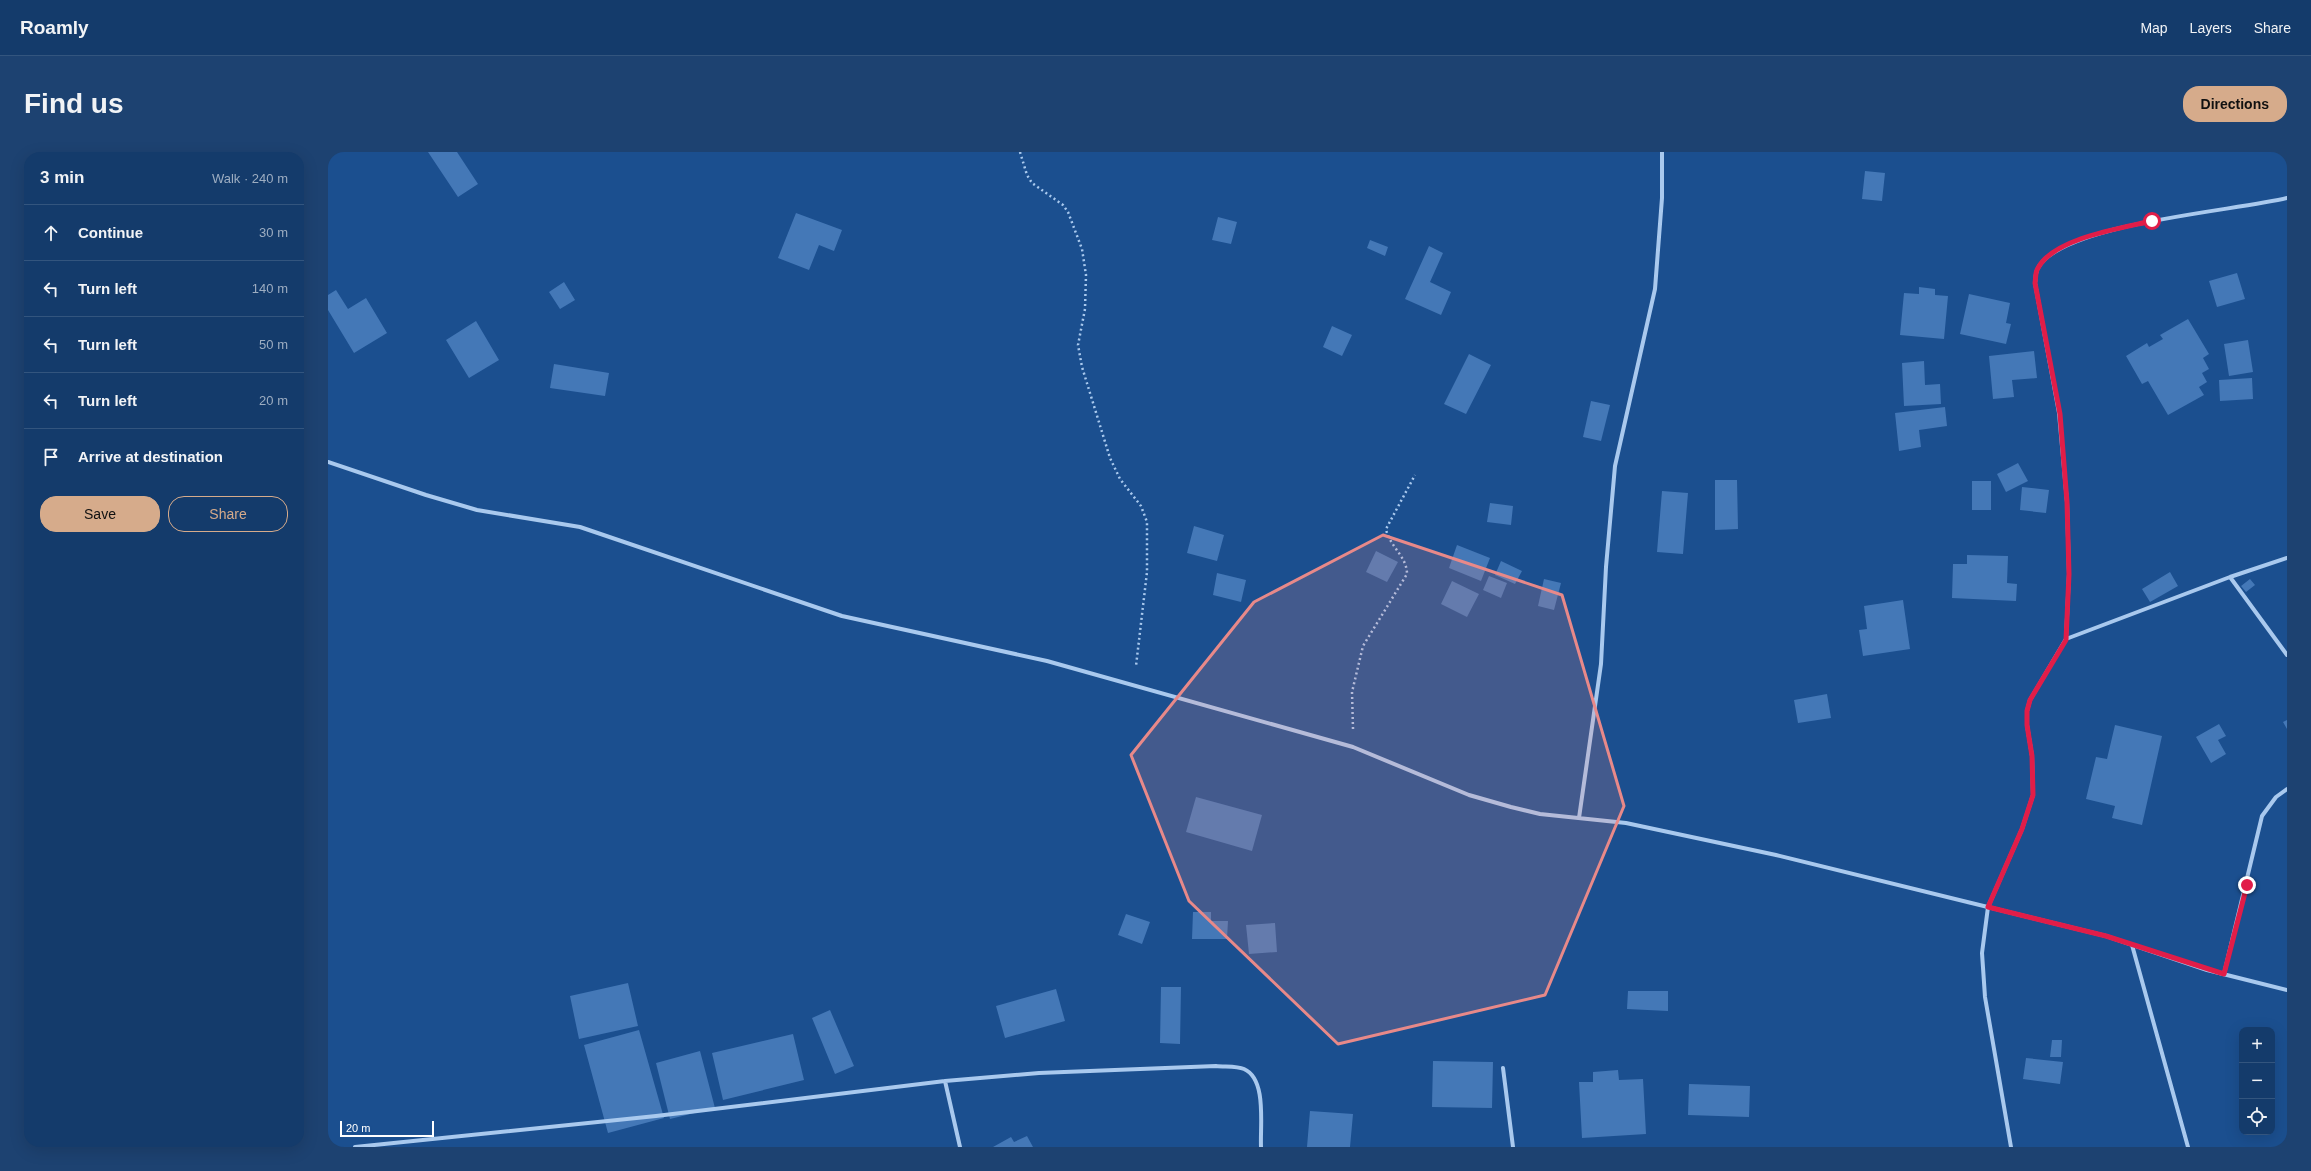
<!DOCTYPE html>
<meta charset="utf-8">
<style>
:root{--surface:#143b6b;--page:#1d4271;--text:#f1f3f6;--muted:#9dadc1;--line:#33557e;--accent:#d6ab8b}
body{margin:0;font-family:Arial,sans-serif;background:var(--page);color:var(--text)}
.controls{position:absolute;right:12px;bottom:12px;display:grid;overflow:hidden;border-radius:8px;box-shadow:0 4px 16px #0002}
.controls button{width:36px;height:36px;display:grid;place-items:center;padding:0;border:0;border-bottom:1px solid var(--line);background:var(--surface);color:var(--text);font:20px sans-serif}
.scale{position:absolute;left:12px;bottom:10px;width:94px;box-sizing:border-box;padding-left:4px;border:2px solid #fff;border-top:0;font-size:11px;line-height:14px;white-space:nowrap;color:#fff;-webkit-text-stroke:3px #1b4f8f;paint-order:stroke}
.stop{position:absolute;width:12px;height:12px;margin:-9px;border:3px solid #e11d48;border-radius:50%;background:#fff}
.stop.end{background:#e11d48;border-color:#fff;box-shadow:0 1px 4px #0008}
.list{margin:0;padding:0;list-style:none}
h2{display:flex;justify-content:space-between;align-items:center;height:52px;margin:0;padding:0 16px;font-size:17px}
h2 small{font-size:13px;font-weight:400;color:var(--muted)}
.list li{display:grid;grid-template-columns:26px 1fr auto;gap:12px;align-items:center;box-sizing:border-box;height:56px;padding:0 16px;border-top:1px solid var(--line)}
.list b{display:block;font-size:15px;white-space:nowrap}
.list em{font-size:13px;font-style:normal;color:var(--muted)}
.actions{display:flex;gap:8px;padding:12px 16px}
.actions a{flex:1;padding:9px 0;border:1px solid var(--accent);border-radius:16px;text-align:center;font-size:14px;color:var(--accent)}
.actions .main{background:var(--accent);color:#111}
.icon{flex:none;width:22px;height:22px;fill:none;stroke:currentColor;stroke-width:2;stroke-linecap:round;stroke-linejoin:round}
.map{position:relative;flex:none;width:1959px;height:995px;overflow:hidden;border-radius:16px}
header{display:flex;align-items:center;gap:24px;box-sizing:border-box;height:56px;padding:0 20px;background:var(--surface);border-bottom:1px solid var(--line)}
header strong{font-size:19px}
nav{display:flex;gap:22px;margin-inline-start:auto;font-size:14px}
.intro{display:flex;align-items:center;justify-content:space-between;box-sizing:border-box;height:96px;padding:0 24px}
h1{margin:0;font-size:28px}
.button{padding:10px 18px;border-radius:16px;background:var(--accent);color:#111;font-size:14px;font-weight:700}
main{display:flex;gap:24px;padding:0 24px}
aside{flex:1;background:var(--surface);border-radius:16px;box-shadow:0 4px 16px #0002}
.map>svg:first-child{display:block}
.building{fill:#4478b7}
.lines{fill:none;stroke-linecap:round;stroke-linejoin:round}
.path{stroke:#a9c9ee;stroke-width:2.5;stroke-dasharray:2 3;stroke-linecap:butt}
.street{stroke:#a9c9ee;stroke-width:4}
.route{stroke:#e11d48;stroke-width:5}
.marked{fill:#e88989;fill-opacity:0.2;stroke:#e88989;stroke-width:3;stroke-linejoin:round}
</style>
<header>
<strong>Roamly</strong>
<nav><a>Map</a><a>Layers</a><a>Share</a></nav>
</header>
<div class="intro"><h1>Find us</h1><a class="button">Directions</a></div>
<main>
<aside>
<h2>3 min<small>Walk · 240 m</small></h2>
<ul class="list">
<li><svg class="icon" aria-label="ahead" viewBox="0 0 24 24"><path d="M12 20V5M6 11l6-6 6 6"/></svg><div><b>Continue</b></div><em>30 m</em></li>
<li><svg class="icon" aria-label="left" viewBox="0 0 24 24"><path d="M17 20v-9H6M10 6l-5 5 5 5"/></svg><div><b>Turn left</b></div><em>140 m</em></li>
<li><svg class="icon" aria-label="left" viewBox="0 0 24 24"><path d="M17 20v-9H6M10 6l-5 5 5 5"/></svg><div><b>Turn left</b></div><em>50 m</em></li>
<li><svg class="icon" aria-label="left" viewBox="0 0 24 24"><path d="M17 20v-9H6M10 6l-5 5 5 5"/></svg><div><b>Turn left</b></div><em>20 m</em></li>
<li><svg class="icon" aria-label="arrive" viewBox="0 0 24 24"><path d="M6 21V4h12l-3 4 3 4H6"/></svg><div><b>Arrive at destination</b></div></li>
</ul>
<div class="actions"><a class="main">Save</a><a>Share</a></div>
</aside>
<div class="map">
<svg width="1959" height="995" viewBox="0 0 1959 995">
<rect width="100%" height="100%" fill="#1b4f8f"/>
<!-- building -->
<path class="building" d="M100,0H129L150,32L130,45Z
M1537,19L1557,21L1554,49L1534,47Z
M468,61L514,78L506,99L491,93L481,118L450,106Z
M890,65L909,70L903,92L884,88Z
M1042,88L1060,95L1057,104L1039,96Z
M1101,94L1115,101L1102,130L1123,140L1113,163L1077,147Z
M1909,121L1917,147L1889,155L1881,129Z
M236,130L247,148L232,157L221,140Z
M1591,135L1607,137V143L1620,144L1616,187L1572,183L1576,141L1591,142Z
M8,138L20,157L38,146L59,181L26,201L0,158V143Z
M1641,142L1682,151L1678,171L1683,172L1678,192L1632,182Z
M1860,167L1881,202L1875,206L1881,217L1874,221L1879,230L1871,235L1876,243L1840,263L1820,229L1814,232L1798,204L1819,191L1821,195L1835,187L1832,183Z
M148,169L171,208L141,226L118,188Z
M1004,174L1024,183L1014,204L995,195Z
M1920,188L1925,220L1901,224L1896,192Z
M1706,199L1709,226L1684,228L1686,245L1665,247L1661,204Z
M1141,202L1163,213L1138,262L1116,252Z
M1596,209L1597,233L1612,232L1613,252L1576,254L1574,211Z
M226,212L281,221L277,244L222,236Z
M1924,226L1925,247L1892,249L1891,228Z
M1263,249L1282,253L1273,289L1255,285Z
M1617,255L1619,274L1591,278L1593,295L1571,299L1567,261Z
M1690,311L1700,329L1678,340L1669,322Z
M1387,328H1409L1410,377L1387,378Z
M1644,329H1663V358H1644Z
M1694,335L1721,338L1718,361L1692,358Z
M1334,339L1360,341L1355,402L1329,400Z
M1162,351L1185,354L1183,373L1159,370Z
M866,374L896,383L889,409L859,401Z
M1129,393L1162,406L1153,429L1121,416Z
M1048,399L1070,410L1059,430L1038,420Z
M1639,403L1680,404L1679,431L1689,432L1688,449L1624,446L1625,412H1639Z
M1173,409L1194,419L1187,432L1167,423Z
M1842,420L1850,434L1822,450L1814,437Z
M889,421L918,428L913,450L885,443Z
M1161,424L1179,431L1173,446L1155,438Z
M1216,427L1233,431L1226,458L1210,454Z
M1922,427L1927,433L1918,440L1913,434Z
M1124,429L1151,442L1139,465L1113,452Z
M1575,448L1582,497L1535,504L1531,478L1539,477L1536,454Z
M1499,542L1503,566L1470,571L1466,548Z
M1959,568V577L1955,570Z
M1891,572L1898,584L1890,588L1898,602L1883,611L1868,585Z
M1787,573L1834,584L1814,673L1784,666L1787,654L1758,647L1768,605L1779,607Z
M868,645L934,663L924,699L858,680Z
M865,760H883V769H900L899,787H864Z
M798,762L822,770L814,792L790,783Z
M947,771L949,800L921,802L918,773Z
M300,831L310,874L251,887L242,844Z
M833,835H853L852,892L832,891Z
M728,837L737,869L677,886L668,854Z
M1300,839H1340V859L1299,857Z
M502,858L526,914L507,922L484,866Z
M311,878L336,966L280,981L256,893Z
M465,882L476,928L395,948L384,901Z
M1724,888H1734L1733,905H1722Z
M372,899L387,956L342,967L328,911Z
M1698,906L1735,910L1732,932L1695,927Z
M1105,909L1165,910L1164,956L1104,955Z
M1290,918L1291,928L1315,927L1318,982L1254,986L1251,930H1265V920Z
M1361,932L1422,934L1421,965L1360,963Z
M982,959L1025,962L1022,995H979Z
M699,984L705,995H665L683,985L686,990Z"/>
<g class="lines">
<!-- path -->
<path class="path" d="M692,0L699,23L704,31L735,53L740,60L754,97L758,123L757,157L750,193L754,215L782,306L792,327L813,354L819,370V420L808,514
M1025,577L1024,540L1035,494L1079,422C1079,404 1061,394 1058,377L1087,323"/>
<!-- street -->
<path class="street" d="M0,310L98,343L149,358L252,375L514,464L719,509L1025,595L1141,643L1183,655L1212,662L1298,671L1448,703L1778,784L1879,818L1959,838
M1902,425L1959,503
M1738,487L1902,425L1959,406
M1251,666L1273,512L1278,415L1287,314L1327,137L1334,46V0
M1804,793L1860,995
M1896,822L1934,664L1948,645L1959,637
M1175,916L1185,995
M617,929L632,995
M27,995L328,964L617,929L711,921L888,914C897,915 909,914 916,917C939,927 932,973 933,995
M1683,995L1657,845L1654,801L1660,755L1694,677L1705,643L1704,604L1699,573V559L1702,548L1738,487L1741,422L1739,350L1731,261L1707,131C1708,126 1707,121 1710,116C1734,71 1908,59 1959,46"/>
</g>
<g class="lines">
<!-- route -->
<path class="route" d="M1824,69C1794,76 1726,86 1710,116C1707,120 1708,126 1707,131L1732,262L1739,350L1741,422L1738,488L1702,548L1699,559V573L1704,604L1705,643L1694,677L1660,755L1778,784L1896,822L1919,733"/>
</g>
<!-- marked area -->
<path class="marked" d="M1055,383L1234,443L1296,654L1217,843L1010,892L861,749L803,603L926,450Z"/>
</svg>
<div class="controls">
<button>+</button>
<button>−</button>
<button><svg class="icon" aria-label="locate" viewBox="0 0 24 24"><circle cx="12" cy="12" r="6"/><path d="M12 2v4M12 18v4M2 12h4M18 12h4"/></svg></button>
</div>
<div class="scale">20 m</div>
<div class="stop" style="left:1824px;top:69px"></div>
<div class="stop end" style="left:1919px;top:733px"></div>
</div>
</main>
